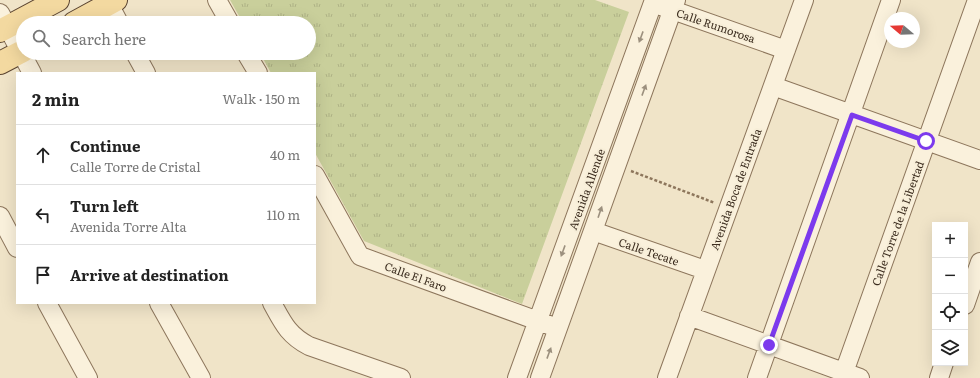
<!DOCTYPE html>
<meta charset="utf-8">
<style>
:root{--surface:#fff;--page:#f2f2f2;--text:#222;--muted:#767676;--line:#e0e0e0}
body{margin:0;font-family:Literata,serif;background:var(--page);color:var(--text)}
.controls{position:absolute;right:12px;bottom:12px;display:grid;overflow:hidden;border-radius:0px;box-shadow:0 4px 16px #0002}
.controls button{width:36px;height:36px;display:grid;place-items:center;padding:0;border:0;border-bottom:1px solid var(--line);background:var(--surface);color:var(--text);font:20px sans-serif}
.compass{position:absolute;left:884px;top:12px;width:36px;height:36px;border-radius:50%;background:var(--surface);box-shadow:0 4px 16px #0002;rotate:289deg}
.stop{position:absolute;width:12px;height:12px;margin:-9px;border:3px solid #7c3aed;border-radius:50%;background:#fff}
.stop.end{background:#7c3aed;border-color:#fff;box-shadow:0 1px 4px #0008}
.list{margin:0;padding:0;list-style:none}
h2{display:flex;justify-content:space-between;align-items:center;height:52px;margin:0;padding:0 16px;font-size:17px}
h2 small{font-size:13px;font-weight:400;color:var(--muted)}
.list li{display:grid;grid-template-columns:26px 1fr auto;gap:12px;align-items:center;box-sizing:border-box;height:60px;padding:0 16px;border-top:1px solid var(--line)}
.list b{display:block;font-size:15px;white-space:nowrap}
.list p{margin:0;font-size:13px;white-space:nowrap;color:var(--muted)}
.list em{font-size:13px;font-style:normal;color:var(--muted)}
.icon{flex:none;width:22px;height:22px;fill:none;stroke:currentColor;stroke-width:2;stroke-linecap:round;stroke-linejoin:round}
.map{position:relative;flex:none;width:980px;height:378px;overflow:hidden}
.search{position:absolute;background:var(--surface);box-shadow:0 4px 16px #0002;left:16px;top:16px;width:300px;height:44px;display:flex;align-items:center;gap:10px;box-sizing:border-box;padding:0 14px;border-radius:22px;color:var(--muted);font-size:15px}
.panel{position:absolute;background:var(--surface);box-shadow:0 4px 16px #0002;left:16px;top:72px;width:300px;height:232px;border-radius:0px}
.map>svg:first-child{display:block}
.park{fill:url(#park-tufts)}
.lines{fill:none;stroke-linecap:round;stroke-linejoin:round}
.minor-casing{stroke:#8d765c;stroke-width:20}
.major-casing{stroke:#5b4430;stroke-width:24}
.path{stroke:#8d765c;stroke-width:2.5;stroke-dasharray:3 2;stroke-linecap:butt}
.minor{stroke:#faf1dc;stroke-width:18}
.major{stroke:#f3d9a0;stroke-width:22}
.oneway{fill:#9c907e}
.route{stroke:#7c3aed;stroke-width:5}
.labels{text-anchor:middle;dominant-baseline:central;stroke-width:4;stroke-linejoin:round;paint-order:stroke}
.street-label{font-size:11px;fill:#3d2e20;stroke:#f7eed8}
</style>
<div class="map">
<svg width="980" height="378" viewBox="0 0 980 378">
<defs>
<pattern id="park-tufts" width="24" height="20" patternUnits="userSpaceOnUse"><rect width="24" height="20" fill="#c9cf9b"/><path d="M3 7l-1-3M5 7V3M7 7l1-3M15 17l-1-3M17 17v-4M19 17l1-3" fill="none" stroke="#aeb285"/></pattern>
</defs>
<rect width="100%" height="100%" fill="#f0e4c8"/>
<!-- park -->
<path class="park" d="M230,0H595L629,12L522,304L364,241L315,153V73H271L260,53H309V23H243Z"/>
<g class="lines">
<defs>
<path id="minor" d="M217,0L230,23
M109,4L119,23
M661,6L786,50
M0,13L32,73
M135,53L146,73
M246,53L258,73
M773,86L980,160
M315,175L360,256L549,325
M0,216L17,248
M593,231L705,270
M47,303L88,378
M159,303L201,378
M272,303C283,323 288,335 309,346L401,378
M965,305L980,262
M689,316L860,378
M517,378L654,0
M540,378L676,0
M667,378L804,0
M757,378L891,0
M842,378L977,0
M939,378L944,363"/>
<path id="major" d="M74,23L116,0
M0,31L58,0
M0,63L23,51"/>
</defs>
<!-- minor casing -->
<use href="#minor" class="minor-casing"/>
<!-- major casing -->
<use href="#major" class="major-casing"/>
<!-- path -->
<path class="path" d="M631,171L715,203"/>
<!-- minor -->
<use href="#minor" class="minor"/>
<!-- major -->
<use href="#major" class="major"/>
</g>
<!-- one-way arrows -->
<defs><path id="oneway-solid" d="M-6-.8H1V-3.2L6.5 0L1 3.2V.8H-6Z"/></defs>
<g class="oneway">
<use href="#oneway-solid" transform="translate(641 37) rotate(110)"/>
<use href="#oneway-solid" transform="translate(644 90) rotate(-70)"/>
<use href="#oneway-solid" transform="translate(600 212) rotate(-71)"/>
<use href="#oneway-solid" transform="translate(563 251) rotate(110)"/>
<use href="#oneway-solid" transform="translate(549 353) rotate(-70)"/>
</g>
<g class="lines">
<!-- route -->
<path class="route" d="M769,345L852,115L926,141"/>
</g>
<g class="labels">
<!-- street labels -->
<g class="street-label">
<text transform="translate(716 25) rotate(19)">Calle Rumorosa</text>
<text transform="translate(586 189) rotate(-70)">Avenida Allende</text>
<text transform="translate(735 189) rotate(-70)">Avenida Boca de Entrada</text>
<text transform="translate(897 223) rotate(-70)">Calle Torre de la Libertad</text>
<text transform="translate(649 251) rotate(19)">Calle Tecate</text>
<text transform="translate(416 276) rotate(20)">Calle El Faro</text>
</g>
</g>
</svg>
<div class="controls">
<button>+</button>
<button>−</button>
<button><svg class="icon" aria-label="locate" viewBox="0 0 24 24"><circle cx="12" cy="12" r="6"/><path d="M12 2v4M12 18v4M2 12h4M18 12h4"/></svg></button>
<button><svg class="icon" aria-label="layers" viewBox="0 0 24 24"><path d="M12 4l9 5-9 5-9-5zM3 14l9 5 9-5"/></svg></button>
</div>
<svg class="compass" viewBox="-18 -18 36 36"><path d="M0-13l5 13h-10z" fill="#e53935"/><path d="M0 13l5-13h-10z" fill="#767676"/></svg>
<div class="stop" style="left:926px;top:141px"></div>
<div class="stop end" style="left:769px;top:345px"></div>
<div class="search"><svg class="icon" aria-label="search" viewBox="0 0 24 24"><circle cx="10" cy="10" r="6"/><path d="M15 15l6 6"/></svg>Search here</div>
<section class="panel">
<h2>2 min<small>Walk · 150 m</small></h2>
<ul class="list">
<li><svg class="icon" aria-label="ahead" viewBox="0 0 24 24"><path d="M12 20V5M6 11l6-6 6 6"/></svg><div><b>Continue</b><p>Calle Torre de Cristal</p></div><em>40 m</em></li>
<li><svg class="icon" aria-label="left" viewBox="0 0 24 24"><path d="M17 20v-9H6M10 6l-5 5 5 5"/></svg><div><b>Turn left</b><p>Avenida Torre Alta</p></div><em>110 m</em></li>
<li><svg class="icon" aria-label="arrive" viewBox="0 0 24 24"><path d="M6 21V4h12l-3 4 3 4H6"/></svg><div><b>Arrive at destination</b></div></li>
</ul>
</section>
</div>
